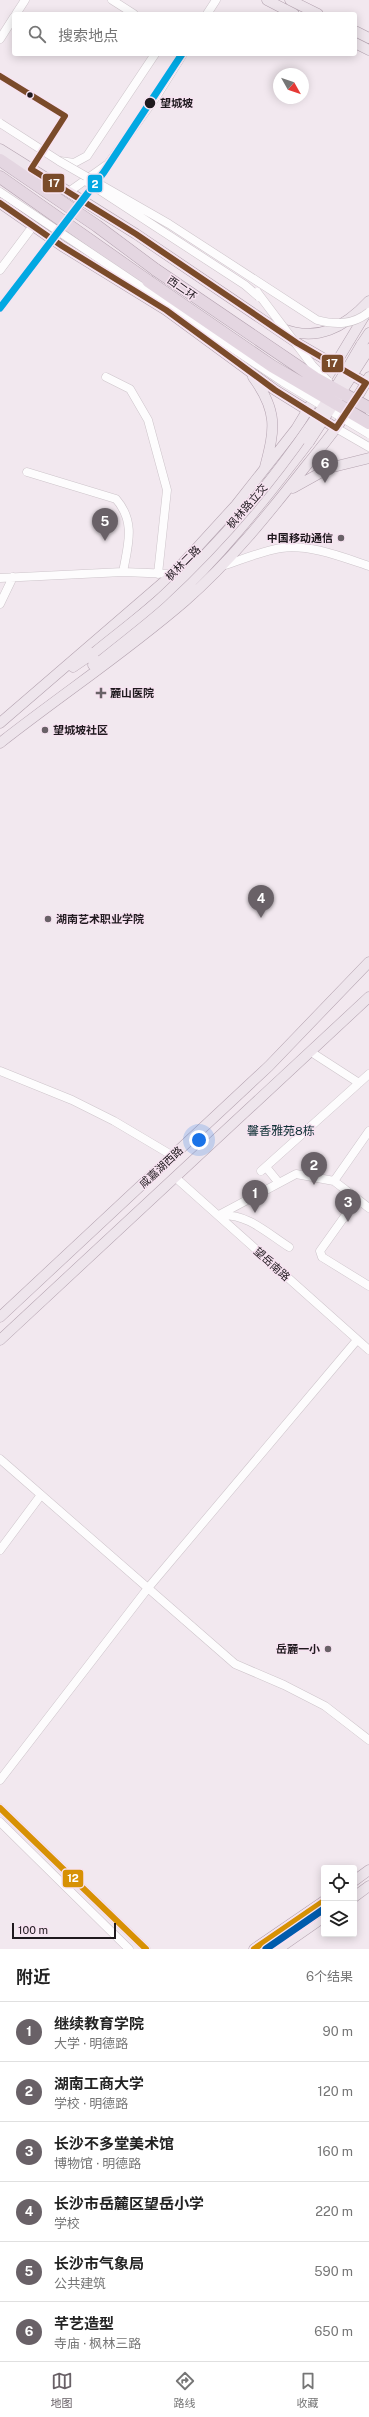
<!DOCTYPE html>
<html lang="zh">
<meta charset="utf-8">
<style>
:root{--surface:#fff;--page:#f2f2f2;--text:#222;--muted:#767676;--line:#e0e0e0;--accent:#696167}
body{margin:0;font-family:"Public Sans","Noto Sans SC",sans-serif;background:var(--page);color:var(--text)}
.controls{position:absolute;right:12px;bottom:12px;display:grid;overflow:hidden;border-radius:4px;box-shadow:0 2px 10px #0003}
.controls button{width:36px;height:36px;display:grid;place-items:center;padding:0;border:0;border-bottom:1px solid var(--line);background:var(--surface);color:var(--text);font:20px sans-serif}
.compass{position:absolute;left:273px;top:68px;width:36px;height:36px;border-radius:50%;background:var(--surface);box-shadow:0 2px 10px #0003;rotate:130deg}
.scale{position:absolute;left:12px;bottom:10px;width:104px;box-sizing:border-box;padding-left:4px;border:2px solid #1f191e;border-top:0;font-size:11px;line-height:14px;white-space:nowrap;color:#1f191e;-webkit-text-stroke:3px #f7e3f1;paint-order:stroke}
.you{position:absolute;left:199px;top:1140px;width:14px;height:14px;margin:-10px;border:3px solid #fff;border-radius:50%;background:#1a73e8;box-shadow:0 0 0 6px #1a73e833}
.badge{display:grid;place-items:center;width:26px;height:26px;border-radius:50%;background:var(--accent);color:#fff;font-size:13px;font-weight:700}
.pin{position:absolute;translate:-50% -33px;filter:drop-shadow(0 1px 2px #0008)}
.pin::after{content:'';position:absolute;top:21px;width:14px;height:12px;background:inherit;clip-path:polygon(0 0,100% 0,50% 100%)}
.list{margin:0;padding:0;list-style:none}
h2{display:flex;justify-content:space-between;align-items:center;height:52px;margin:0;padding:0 16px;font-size:17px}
h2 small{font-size:13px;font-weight:400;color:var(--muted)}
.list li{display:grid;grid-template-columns:26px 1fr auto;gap:12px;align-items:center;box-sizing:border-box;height:60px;padding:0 16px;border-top:1px solid var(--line)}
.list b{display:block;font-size:15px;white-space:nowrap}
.list p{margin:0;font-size:13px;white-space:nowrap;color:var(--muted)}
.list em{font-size:13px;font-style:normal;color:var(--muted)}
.icon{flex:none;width:22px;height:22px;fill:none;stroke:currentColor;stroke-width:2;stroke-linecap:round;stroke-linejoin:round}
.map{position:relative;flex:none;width:369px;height:1949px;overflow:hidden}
.search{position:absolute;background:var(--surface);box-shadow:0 2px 10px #0003;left:12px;right:12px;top:12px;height:44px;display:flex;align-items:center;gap:10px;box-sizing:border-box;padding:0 14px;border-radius:4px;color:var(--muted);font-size:15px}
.sheet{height:412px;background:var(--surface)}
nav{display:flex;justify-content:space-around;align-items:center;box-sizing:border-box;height:56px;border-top:1px solid var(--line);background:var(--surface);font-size:11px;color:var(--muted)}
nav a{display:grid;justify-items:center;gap:2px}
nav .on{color:var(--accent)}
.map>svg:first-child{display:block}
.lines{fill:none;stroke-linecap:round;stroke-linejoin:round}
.minor-casing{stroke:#cdc4ca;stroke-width:9}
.major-casing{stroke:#b3a2af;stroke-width:11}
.highway-casing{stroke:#b3a2af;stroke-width:13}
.minor{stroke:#fdfcfd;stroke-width:8}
.major{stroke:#eee5ec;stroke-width:10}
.highway{stroke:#e4d6e1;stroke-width:12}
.minor-bridge-casing{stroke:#cdc4ca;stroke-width:9;stroke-linecap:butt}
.major-bridge-casing{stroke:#b3a2af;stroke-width:11;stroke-linecap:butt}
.highway-bridge-casing{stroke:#b3a2af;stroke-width:13;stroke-linecap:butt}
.minor-bridge{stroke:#fdfcfd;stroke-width:8}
.major-bridge{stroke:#eee5ec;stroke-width:10}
.highway-bridge{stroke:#e4d6e1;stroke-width:12}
.bus-1-casing{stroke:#f7e3f1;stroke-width:9}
.bus-2-casing{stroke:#f7e3f1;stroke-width:9}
.bus-3-casing{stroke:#f7e3f1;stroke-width:9}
.bus-1{stroke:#7a4b2a;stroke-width:6}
.bus-2{stroke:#d79104;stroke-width:6}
.bus-3{stroke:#f26522;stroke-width:6}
.metro-1-casing{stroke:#f7e3f1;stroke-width:10}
.metro-2-casing{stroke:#f7e3f1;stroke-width:10}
.metro-1{stroke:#02a8e2;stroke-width:7}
.metro-2{stroke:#005bac;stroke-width:7}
.bus-dot{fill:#1f191e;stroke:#f7e3f1;stroke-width:1.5}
.poi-dot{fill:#696167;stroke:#f7e3f1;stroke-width:1.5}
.labels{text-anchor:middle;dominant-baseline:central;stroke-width:3;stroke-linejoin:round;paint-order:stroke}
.stop-label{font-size:11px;font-weight:bold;fill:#1f191e;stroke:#f7e3f1;text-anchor:start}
.street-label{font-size:11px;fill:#1f191e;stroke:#f7e3f1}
.poi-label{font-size:11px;font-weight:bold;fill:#1f191e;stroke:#f7e3f1;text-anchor:start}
.neighbourhood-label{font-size:12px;fill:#0e3035;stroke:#f7e3f1}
.line-badge{stroke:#f7e3f1;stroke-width:1.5}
.badge-label{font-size:11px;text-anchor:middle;font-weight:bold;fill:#fff}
</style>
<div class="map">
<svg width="369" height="1949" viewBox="0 0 369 1949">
<rect width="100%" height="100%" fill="#f2e8ef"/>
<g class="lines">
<defs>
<path id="minor" d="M112,0L134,14
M16,14L25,0
M207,14L216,0
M0,39L14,17
M60,161L74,163L87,156L155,54
M70,191L108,164L156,97L183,54
M0,192L61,233
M0,270L33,226
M106,377L130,389L148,420L167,490L158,574
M336,428L369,447
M27,472L116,499C136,522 128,545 123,572
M222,566C241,560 262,551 281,548C310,544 342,557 369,566
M0,578L123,572L173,574
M0,604L13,577
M311,1052L359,1083
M0,1071L72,1100L114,1121L173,1156
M266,1167L279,1183
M261,1171L369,1074
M176,1178L369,1350
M334,1181L369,1131
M357,1199L320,1251L322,1257L369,1286
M219,1215L296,1174L334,1181L369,1208
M221,1215C248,1214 267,1233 289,1247
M0,1459L235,1664L284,1685L325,1706L369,1740
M0,1550L41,1495
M0,1780L148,1588L357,1340
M0,1808L146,1949
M0,1822L129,1949"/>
<path id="major" d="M267,0L294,14
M290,0L318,14
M355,31L369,38
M355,43L369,50
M0,149L136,234L297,343L366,383
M0,203L62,246L166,310L275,390L336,428
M281,328C317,343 345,327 369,301
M361,345L369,333
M253,377C278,411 275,429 265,467
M293,488L329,468L369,458
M93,665C117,644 144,626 167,605C221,557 265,499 309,442
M73,667L95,652
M0,723L173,574L236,505L296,429L368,310
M0,743C61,695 126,652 185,601C230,562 269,513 306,466C329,438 352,409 369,377
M0,1317L269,1066L369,962
M0,1340L369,997
M354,1881L369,1870
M354,1897L369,1886
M254,1949L324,1901
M278,1949L324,1917"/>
<path id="highway" d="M0,160L97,226L156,270
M0,177L148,281"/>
</defs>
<!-- minor casing -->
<use href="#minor" class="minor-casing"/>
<!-- major casing -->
<use href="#major" class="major-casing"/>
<!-- highway casing -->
<use href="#highway" class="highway-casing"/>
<!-- minor -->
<use href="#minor" class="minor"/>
<!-- major -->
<use href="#major" class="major"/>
<!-- highway -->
<use href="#highway" class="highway"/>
<defs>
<path id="minor-bridge" d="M0,123L59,161L169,224L317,320C336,325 353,325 369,312
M87,182L245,285L259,297
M61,233L283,382L369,434
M257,292L312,365L328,381"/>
<path id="major-bridge" d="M309,442L369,349
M95,652C117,634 140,617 161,598C239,526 308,438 361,345"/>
<path id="highway-bridge" d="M156,270L315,378L369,408
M148,281L272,366L369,423"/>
</defs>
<!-- minor-bridge casing -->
<use href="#minor-bridge" class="minor-bridge-casing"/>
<!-- major-bridge casing -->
<use href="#major-bridge" class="major-bridge-casing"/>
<!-- highway-bridge casing -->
<use href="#highway-bridge" class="highway-bridge-casing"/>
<!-- minor-bridge -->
<use href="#minor-bridge" class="minor-bridge"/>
<!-- major-bridge -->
<use href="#major-bridge" class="major-bridge"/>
<!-- highway-bridge -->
<use href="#highway-bridge" class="highway-bridge"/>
<defs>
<path id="bus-1" d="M0,76L65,116L31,169L136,234L297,343L366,383L336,428L275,390L166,310L62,246L0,203"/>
<path id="bus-2" d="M0,1808L146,1949
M254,1949L324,1901"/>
<path id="bus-3" d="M268,1949L324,1911"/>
</defs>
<!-- bus-1 casing -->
<use href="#bus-1" class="bus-1-casing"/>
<!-- bus-2 casing -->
<use href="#bus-2" class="bus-2-casing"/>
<!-- bus-3 casing -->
<use href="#bus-3" class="bus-3-casing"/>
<!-- bus-1 -->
<use href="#bus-1" class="bus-1"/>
<!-- bus-2 -->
<use href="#bus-2" class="bus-2"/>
<!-- bus-3 -->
<use href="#bus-3" class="bus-3"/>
<defs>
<path id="metro-1" d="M0,308L104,172L182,54"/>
<path id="metro-2" d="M266,1949L324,1909"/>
</defs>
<!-- metro-1 casing -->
<use href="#metro-1" class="metro-1-casing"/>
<!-- metro-2 casing -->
<use href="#metro-2" class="metro-2-casing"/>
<!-- metro-1 -->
<use href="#metro-1" class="metro-1"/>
<!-- metro-2 -->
<use href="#metro-2" class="metro-2"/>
</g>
<!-- markers -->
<g class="bus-dot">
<circle cx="30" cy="95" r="3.5"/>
<circle cx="150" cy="103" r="6"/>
</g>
<g class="poi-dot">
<circle cx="341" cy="538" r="4"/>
<path d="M99 687h4v4h4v4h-4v4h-4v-4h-4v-4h4z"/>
<circle cx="45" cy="730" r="4"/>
<circle cx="48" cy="919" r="4"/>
<circle cx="328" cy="1649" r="4"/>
</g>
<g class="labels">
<!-- stop labels -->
<g class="stop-label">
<text x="160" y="103">望城坡</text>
</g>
<!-- street labels -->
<g class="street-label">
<text transform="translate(182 288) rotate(35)">西二环</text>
<text transform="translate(247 506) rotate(-49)">枫林路立交</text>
<text transform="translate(183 563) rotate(-45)">枫林二路</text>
<text transform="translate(161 1167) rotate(-43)">咸嘉湖西路</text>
<text transform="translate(272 1264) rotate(42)">望岳南路</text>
</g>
<!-- poi labels -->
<g class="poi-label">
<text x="333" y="538" text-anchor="end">中国移动通信</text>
<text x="110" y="693">麓山医院</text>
<text x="53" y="730">望城坡社区</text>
<text x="56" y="919">湖南艺术职业学院</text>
<text x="320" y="1649" text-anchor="end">岳麓一小</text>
</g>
<!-- neighbourhood labels -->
<g class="neighbourhood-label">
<text x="281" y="1131">馨香雅苑8栋</text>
</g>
</g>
<g class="line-badge">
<rect x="42" y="173" width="23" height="20" rx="4" fill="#7a4b2a"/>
<rect x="87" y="174" width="16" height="19" rx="4" fill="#02a8e2"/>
<rect x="321" y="354" width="23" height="19" rx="4" fill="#7a4b2a"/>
<rect x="62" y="1869" width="22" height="19" rx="4" fill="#d79104"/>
</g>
<g class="badge-label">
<text x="54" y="187">17</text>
<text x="95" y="188">2</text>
<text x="332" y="367">17</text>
<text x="73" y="1882">12</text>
</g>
</svg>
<div class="controls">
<button><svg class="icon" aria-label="locate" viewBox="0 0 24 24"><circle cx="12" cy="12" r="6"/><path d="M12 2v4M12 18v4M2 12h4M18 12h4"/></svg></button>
<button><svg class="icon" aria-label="layers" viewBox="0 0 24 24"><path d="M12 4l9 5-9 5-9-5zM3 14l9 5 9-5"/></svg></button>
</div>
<svg class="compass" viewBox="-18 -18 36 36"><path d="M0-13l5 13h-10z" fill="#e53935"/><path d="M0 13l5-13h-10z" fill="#767676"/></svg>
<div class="scale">100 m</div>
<div class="you"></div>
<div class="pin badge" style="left:255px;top:1213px">1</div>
<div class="pin badge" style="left:314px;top:1185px">2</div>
<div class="pin badge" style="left:348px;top:1222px">3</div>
<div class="pin badge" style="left:261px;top:918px">4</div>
<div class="pin badge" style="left:105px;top:541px">5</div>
<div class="pin badge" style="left:325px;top:483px">6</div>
<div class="search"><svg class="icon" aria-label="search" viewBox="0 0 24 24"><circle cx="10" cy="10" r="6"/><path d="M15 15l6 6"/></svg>搜索地点</div>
</div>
<section class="sheet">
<h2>附近<small>6个结果</small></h2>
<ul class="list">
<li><span class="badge">1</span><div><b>继续教育学院</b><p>大学 · 明德路</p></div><em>90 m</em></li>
<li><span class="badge">2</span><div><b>湖南工商大学</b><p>学校 · 明德路</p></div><em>120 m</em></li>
<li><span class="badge">3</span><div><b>长沙不多堂美术馆</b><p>博物馆 · 明德路</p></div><em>160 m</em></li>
<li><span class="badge">4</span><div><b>长沙市岳麓区望岳小学</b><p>学校</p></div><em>220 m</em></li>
<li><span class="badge">5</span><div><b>长沙市气象局</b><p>公共建筑</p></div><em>590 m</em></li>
<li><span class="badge">6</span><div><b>芊艺造型</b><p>寺庙 · 枫林三路</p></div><em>650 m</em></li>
</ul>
</section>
<nav>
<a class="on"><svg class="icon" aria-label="map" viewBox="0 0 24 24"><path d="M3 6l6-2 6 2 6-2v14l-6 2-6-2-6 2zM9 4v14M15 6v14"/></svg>地图</a>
<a><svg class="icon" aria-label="directions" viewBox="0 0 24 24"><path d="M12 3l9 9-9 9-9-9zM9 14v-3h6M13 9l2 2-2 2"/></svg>路线</a>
<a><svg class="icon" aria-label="saved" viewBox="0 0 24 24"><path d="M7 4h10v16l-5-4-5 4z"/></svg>收藏</a>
</nav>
